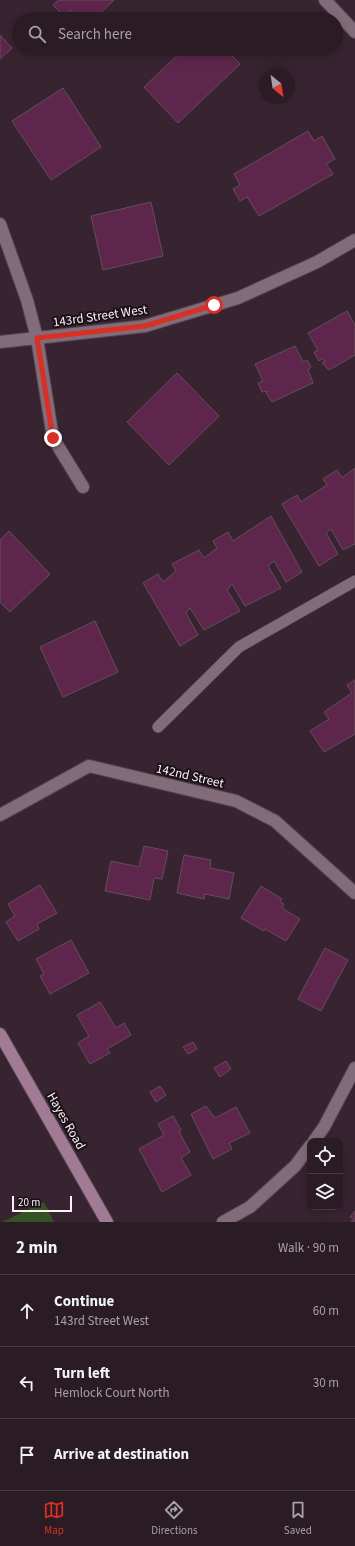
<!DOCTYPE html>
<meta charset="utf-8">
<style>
:root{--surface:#2a1b25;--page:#362832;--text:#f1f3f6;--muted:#a5a1a7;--line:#463942;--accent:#d93025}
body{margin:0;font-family:"Source Sans 3",sans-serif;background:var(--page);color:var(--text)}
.controls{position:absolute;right:12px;bottom:12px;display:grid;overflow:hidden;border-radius:8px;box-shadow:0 2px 10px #0003}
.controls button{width:36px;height:36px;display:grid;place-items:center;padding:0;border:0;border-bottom:1px solid var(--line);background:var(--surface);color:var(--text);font:20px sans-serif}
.compass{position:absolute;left:259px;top:68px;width:36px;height:36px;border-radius:50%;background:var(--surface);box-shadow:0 2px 10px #0003;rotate:150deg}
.scale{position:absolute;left:12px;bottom:10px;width:60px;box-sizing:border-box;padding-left:4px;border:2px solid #fef0f8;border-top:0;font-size:11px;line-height:14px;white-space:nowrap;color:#fef0f8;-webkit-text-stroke:3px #1a1116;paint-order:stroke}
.stop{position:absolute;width:12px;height:12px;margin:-9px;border:3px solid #d93025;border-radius:50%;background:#fff}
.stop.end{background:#d93025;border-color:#fff;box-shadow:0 1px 4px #0008}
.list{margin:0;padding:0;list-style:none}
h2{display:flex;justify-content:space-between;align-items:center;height:52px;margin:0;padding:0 16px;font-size:17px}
h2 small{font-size:13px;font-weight:400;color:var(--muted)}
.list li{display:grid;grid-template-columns:26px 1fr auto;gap:12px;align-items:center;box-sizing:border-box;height:72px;padding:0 16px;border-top:1px solid var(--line)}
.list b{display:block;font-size:15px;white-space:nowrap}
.list p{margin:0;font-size:13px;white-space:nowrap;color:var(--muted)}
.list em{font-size:13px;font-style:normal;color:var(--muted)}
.icon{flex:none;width:22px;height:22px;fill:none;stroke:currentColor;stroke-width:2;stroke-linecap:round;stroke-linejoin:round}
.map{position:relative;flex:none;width:355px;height:1222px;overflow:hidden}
.search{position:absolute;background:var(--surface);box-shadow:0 2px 10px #0003;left:12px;right:12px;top:12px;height:44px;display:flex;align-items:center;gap:10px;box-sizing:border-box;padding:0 14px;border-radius:22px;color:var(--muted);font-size:15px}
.sheet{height:268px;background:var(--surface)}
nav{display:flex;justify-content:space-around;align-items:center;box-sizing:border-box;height:56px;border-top:1px solid var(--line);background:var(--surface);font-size:11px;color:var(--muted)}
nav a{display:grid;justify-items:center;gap:2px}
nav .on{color:var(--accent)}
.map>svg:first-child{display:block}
.green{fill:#375222}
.building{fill:#5e264c;stroke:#644e5b}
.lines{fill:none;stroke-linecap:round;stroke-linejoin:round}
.lane-casing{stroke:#55434f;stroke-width:12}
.street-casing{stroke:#55434f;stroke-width:14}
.secondary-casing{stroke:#55434f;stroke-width:14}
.lane{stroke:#836c7a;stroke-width:11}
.street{stroke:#836c7a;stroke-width:12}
.secondary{stroke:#a17b93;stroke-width:12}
.route{stroke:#d93025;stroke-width:5}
.labels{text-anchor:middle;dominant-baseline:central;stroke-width:4;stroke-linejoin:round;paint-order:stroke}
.street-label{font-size:13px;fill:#fef0f8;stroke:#1a1116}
</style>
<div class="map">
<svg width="355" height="1222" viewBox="0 0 355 1222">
<rect width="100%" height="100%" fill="#382431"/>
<!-- green -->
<path class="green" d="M44,1202L54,1222H2Z"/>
<!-- building -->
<path class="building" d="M59,0H114L94,19H79L70,10L64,16L53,5Z
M0,35L12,48L0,59Z
M184,49H225L240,64L178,123L144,87Z
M63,88L101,147L51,180L12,121Z
M308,131L314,141L322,136L335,159L326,164L333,174L259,216L247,197L240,201L233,189L240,185L234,174Z
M151,202L163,256L103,270L91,216Z
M347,311L355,325V355L329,370L322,363L325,362L323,358L319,361L314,352L318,350L308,333Z
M295,346L303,362L307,360L311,367L308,370L313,383L272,402L266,393L268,391L262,392L258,383L263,381L255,364Z
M177,373L219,416L169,465L127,422Z
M355,468V544L343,550L331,529L326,533L338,554L319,566L282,504L297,495L301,502L327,485L323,479L337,470L342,478Z
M271,516L302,572L286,582L274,561L268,566L281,588L245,606L232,584L227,590L240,611L204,630L190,608L186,613L198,635L180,646L143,583L158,574L163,582L176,571L172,564L199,550L204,558L217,548L213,541L228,532L233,541Z
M9,531L50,574L10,612L0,602V540Z
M95,621L118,672L63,697L40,647Z
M355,680V734L324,752L310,731L329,719L324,712L352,693L347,685Z
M144,846L168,851L162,879L154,878L150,900L105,891L111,861L139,867Z
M184,855L211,860L210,868L234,873L229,899L205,894L204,899L177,893Z
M40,885L57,913L37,924L39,929L18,941L6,922L15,916L8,904Z
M261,886L282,899L280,902L284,904L282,908L300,919L286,941L265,929L264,931L241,918Z
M71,940L89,973L50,994L40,976L44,974L36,959Z
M325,948L348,960L321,1011L298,999Z
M100,1002L116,1028L124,1023L131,1035L107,1049L110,1053L90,1064L78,1043L89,1036L77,1015Z
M193,1042L197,1049L188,1054L183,1047Z
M226,1061L231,1069L220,1077L214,1068Z
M160,1086L166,1095L156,1102L150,1092Z
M206,1106L215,1118L236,1107L250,1133L229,1143L232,1149L213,1159L191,1114Z
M173,1116L181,1130L179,1132L190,1152L181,1158L191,1175L162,1192L139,1149L164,1135L158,1124Z
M355,1211V1222H351L353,1219L350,1217Z"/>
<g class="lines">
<defs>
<path id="lane" d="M158,727L239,647L355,581"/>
<path id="street" d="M325,0L355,32
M0,224L27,300L37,338L53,438L83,487
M0,342L145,326L238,298L317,262L355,240
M0,815L89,766L236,801L275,821L355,893
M314,1141L324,1127L355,1068
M223,1222L250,1207L295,1166L310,1146"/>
<path id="secondary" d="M0,1034L107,1222"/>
</defs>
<!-- lane casing -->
<use href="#lane" class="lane-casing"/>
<!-- street casing -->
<use href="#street" class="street-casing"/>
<!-- secondary casing -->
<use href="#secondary" class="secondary-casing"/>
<!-- lane -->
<use href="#lane" class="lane"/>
<!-- street -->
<use href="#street" class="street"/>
<!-- secondary -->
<use href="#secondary" class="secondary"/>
</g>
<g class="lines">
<!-- route -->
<path class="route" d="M53,438L37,338L145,326L214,305"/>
</g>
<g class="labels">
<!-- street labels -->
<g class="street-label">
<text transform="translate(100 316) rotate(-8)">143rd Street West</text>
<text transform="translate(190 776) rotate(13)">142nd Street</text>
<text transform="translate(66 1121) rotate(60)">Hayes Road</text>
</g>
</g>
</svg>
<div class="controls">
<button><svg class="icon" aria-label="locate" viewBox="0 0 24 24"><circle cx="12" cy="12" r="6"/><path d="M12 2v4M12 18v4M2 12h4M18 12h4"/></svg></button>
<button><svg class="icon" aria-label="layers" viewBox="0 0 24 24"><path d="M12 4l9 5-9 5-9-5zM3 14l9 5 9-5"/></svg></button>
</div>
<svg class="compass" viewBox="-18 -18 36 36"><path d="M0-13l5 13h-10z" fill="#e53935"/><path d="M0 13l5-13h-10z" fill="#a5a1a7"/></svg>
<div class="scale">20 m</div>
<div class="stop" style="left:214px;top:305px"></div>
<div class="stop end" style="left:53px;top:438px"></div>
<div class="search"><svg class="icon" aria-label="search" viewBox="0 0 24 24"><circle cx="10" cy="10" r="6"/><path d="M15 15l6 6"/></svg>Search here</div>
</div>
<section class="sheet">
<h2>2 min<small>Walk · 90 m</small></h2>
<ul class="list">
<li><svg class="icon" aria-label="ahead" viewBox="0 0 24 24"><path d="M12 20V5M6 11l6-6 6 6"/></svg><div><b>Continue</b><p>143rd Street West</p></div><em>60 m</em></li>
<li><svg class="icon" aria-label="left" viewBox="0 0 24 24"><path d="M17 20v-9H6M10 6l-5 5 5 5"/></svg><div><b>Turn left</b><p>Hemlock Court North</p></div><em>30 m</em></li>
<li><svg class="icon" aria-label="arrive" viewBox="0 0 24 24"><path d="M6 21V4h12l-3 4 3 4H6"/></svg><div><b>Arrive at destination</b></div></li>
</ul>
</section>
<nav>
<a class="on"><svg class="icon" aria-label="map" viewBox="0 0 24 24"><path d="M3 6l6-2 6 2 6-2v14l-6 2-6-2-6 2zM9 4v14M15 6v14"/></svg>Map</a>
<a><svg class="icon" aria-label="directions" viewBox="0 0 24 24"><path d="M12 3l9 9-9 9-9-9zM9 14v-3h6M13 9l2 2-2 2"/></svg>Directions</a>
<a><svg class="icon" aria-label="saved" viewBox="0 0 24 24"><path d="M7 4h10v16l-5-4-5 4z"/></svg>Saved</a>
</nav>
